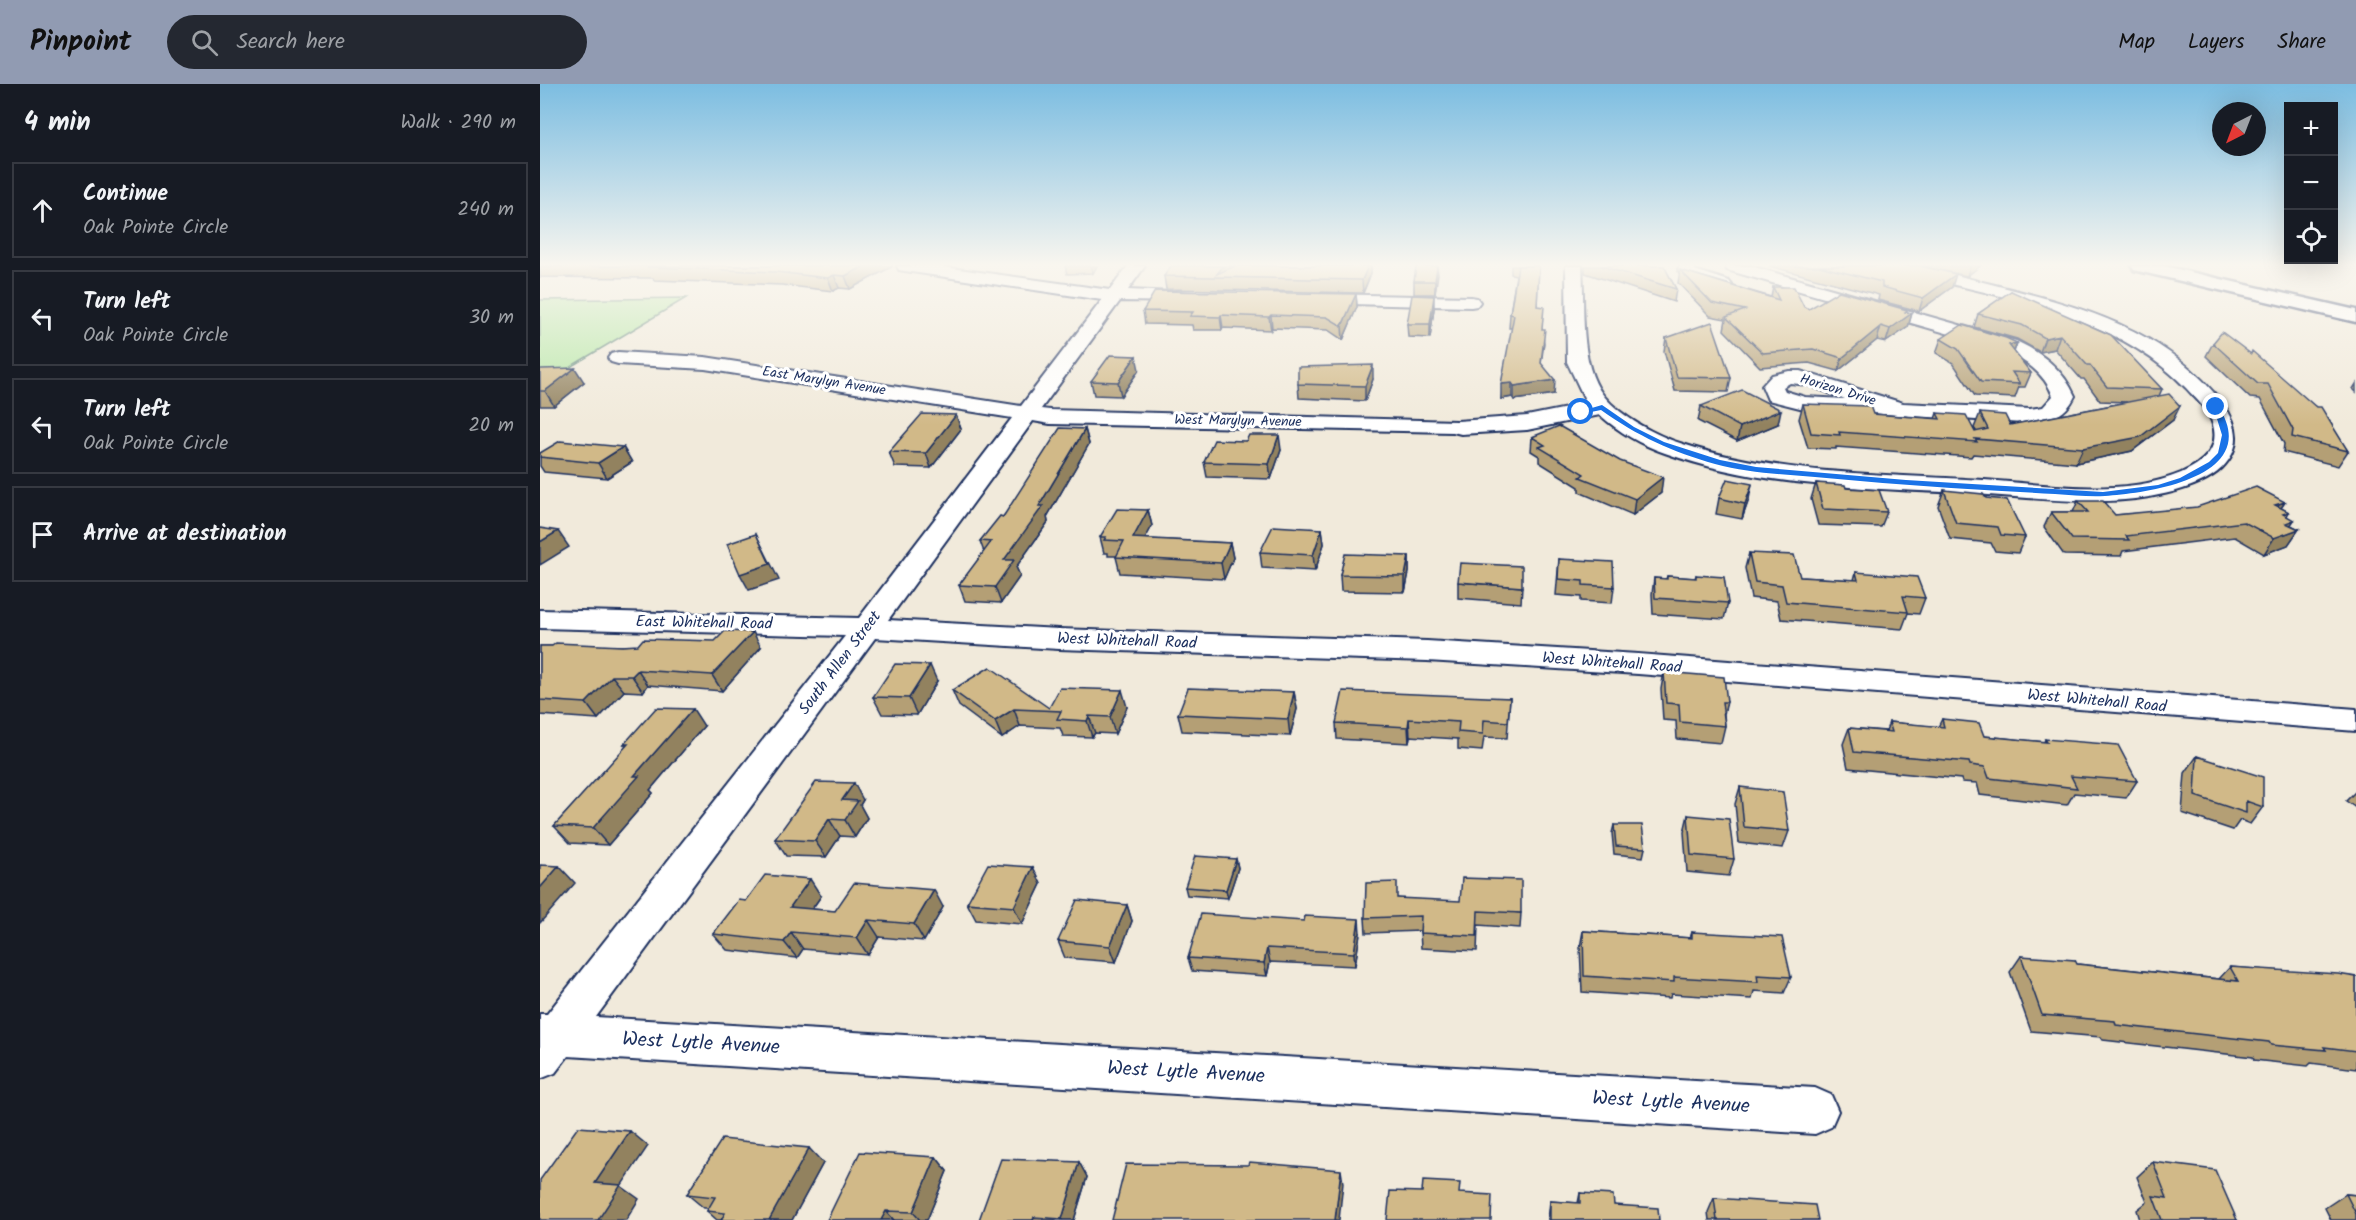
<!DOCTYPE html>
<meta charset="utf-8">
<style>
:root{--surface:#171b24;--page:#242831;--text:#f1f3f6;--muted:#9ea1a6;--line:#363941;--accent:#919bb2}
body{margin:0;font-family:Kalam,sans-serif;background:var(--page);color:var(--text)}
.controls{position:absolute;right:18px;top:18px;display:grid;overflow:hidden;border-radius:0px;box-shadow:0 6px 24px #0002}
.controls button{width:54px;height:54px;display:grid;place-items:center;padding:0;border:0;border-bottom:2px solid var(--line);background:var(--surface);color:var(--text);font:30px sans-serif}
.compass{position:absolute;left:1672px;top:18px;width:54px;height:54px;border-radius:50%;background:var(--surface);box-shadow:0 6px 24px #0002;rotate:222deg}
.stop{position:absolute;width:18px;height:18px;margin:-14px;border:4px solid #1a73e8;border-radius:50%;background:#fff}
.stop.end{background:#1a73e8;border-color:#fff;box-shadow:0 2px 6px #0008}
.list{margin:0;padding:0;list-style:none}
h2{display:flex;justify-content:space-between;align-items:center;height:78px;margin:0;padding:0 24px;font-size:26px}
h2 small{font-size:20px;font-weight:400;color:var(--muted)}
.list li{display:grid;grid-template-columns:39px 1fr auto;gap:18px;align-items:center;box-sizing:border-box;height:96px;margin:0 12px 12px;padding:0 12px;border:2px solid var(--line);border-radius:0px}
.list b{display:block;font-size:22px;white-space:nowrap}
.list p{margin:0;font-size:20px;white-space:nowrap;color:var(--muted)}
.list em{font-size:20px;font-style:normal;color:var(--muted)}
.icon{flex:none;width:33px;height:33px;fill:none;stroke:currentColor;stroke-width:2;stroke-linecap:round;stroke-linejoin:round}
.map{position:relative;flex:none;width:1816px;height:1136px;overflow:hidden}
header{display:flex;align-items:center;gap:36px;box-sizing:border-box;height:84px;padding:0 30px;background:var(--accent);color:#111}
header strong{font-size:28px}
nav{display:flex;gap:33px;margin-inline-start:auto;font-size:21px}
.search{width:420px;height:54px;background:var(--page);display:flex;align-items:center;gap:15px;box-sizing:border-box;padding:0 21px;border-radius:33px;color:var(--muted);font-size:22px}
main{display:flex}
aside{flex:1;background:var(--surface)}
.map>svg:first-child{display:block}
.green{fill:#b6e7a6;stroke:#688b82;stroke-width:1.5}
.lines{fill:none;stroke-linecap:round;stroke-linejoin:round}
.street-casing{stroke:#1b2f5e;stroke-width:4}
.secondary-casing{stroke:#1b2f5e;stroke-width:5}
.street{fill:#fff;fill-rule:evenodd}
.secondary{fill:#fff;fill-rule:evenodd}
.wall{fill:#b49f75;stroke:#1b2f5e;stroke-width:1.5}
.shaded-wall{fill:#92825f;stroke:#1b2f5e;stroke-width:1.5}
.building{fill:#d1b988;stroke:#1b2f5e;stroke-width:1.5}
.route{fill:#1a73e8}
.labels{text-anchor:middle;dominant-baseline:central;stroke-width:6;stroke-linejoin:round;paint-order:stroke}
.far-street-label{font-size:14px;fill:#1b2f5e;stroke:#fff}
.street-label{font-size:16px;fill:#1b2f5e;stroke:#fff}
.near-street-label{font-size:20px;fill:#1b2f5e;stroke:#fff}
</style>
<header>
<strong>Pinpoint</strong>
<div class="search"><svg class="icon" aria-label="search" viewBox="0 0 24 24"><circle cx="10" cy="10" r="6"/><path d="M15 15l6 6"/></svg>Search here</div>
<nav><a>Map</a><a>Layers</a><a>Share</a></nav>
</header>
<main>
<aside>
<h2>4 min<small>Walk · 290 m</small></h2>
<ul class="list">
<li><svg class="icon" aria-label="ahead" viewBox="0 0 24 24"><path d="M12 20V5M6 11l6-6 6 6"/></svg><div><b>Continue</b><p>Oak Pointe Circle</p></div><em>240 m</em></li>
<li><svg class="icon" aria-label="left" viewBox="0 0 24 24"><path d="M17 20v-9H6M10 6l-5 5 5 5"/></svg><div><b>Turn left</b><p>Oak Pointe Circle</p></div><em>30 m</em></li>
<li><svg class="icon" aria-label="left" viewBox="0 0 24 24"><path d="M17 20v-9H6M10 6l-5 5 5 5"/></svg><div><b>Turn left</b><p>Oak Pointe Circle</p></div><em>20 m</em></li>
<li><svg class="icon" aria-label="arrive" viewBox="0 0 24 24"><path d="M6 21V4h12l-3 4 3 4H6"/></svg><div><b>Arrive at destination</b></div></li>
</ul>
</aside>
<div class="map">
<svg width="1816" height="1136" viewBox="0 0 1816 1136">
<rect width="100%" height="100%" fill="#f1eadb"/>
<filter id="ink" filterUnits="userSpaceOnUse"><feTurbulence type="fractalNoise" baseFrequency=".0167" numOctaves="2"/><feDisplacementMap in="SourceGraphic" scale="12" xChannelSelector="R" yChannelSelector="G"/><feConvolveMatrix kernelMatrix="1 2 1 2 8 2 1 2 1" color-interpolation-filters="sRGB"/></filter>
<g filter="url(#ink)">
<!-- green -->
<path class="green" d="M146,214L35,280L0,304V216Z"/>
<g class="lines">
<defs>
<path id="street" d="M357,182H397L570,206L588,182H605L588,206L658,209L661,213L658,217L652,218L580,217L501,325L510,326L917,337L987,332L1047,320L1027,278L1026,182H1042C1045,221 1038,280 1064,312C1081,333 1117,352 1143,360C1239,391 1344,390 1444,396C1507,400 1581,414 1641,389C1661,380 1680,366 1673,341C1669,326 1656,315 1646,304C1571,226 1452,212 1352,186L1350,182C1384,180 1417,192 1451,200C1538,222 1626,244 1683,320C1699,341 1702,364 1682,384C1658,408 1597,417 1563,417C1517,418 1469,412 1422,409C1323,404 1219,403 1125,369C1101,361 1079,348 1060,331L987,346L921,350L913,348L510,340L493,337L348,536L519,545L887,557L1098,570L1816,625V647L1098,590L887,577L519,565L335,554L56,933L1275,1004L1291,1011L1298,1027L1291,1043L1275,1050L28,972L15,989L0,995V930H7L305,552L0,544V526L319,534L472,334L165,285L78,280L71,278L68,274L71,270L78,268L165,273L481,322L562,216L365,187L359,186Z
M1140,182H1156L1155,186L1189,197L1192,201L1189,205L1183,206L1143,194L1138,185Z
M1185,182H1211L1476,257C1502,269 1523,285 1535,312C1525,334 1505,338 1483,339L1264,325L1228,316L1222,302L1232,291L1249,287H1260L1363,319L1490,325L1503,323L1513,312C1504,288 1484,276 1462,265L1187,186ZM1250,299L1268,301L1305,315L1265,313L1245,307L1243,303Z
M775,210L931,213L937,214L940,218L937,222L931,223L769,219L766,215L769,211Z"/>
<path id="secondary" d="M1592,182H1624L1816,226V238L1594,186Z"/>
</defs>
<!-- street casing -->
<use href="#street" class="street-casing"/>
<!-- secondary casing -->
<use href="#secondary" class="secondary-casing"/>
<!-- street -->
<use href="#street" class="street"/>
<!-- secondary -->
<use href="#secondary" class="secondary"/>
</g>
<!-- wall -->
<path class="wall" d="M0,182H353L310,205L299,204L293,207L242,201L114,196L113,194L0,193Z
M525,182H557L553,189L527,190Z
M695,182H831V189L823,209L626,205L624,192L691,184Z
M897,182L895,210H874V197Z
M971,182H999L997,222L1004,259L1001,280L1014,310L974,316L972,313L961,315L972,244H969L970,230L976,191L971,190Z
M1045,182H1124L1136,205L1134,218L1045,189Z
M1229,182H1380L1412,203L1379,227L1338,216L1339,211Z
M1381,182H1440L1427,192Z
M1140,186L1231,213L1233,203L1264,223L1269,225L1367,228L1372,229L1368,243L1346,258L1337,256L1298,287L1269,279L1220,283L1184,246L1186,235L1170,232L1138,199Z
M1471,207L1622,305L1619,312L1633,336L1592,367L1536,379L1433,370L1431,373L1296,363V365L1268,364L1259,335L1263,320L1333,330L1395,335L1397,329L1435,348L1436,347L1434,344L1440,329L1470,341L1587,318L1560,317L1544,295H1541L1515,265L1500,268L1477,255L1434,243L1438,230Z
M816,210L817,223L803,256L788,246L732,244L731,246L683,244L682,246H653L652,241L605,240L603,227Z
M894,225L890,254L868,253L867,240Z
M1126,254L1191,294L1188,308L1135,307L1124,267Z
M1401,255L1477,259L1474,268L1491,289L1485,303H1479L1475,314L1435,312L1413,279L1396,269Z
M1673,259L1776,323L1808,367L1798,382L1743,368L1744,360L1720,315L1710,314L1666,272Z
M0,286L44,298L14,322H0Z
M599,286L581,312L554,311L551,297Z
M833,295L825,317L759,314L758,300Z
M1816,300V308L1813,305Z
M1161,322L1238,340L1197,357L1158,337Z
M416,331L421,345L391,384L355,383L349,368Z
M545,345L549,360L507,433L508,438L476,483L480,492L461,519L425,517L419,501L444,468L440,457Z
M992,353L1121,409L1093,431L1039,408V403L999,378V372L991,367Z
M706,357L741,366L731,395L667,393L664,378Z
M0,369L92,378L67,394L4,388L0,382Z
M1276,399L1306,404L1347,428L1341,443L1278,441L1271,415Z
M1404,406L1446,414L1485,453L1478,469L1455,467L1451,459L1410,455L1398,422Z
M1179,414L1209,415L1202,435L1176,430Z
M1538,417L1575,431L1745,418L1741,424L1749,428L1747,432L1751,441L1759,445L1748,461L1724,470L1695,453L1583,467L1581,472L1524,471L1504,443L1511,428H1533Z
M608,426L612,442L605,455L690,459L693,474L684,495L580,489L576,473V472H568V469H564L560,453Z
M782,445L784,460L775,487L722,484L720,468Z
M1209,469L1260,493L1314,496L1316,488L1385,514L1379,530L1368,529L1362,545L1241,535L1237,517L1211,514L1205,484Z
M869,472V488L865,508L801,507L800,491Z
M1019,475L1074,503L1072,519L1041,517V513L1016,511Z
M1156,491L1188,519L1184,535L1113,530L1112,510L1114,494L1126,495L1127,492L1155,494Z
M918,498L982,503L981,519L918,514Z
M0,562H82L221,563L182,607L108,601L103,608L84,607L58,635L0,631Z
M1124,588L1187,618L1184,630L1185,642L1181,659L1137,655L1136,637L1123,636L1121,605Z
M397,597L377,631L342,630L333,613Z
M412,606L509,624L587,623L575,650L555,649L552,653L523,652L520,644L480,642L462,654L419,622Z
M754,608L757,625L750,652L642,647L638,630Z
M970,614L967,654L944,653L942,667L918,665V655L870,652L869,659L797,655L796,639Z
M1402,635L1444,652L1504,658L1505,655L1597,697L1586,714L1534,709L1527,721L1440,711L1437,699L1422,698L1421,695L1308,684L1303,660L1309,644L1346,647L1349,638L1398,643Z
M164,642L110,706L113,709L68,761L30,759L14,742L86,663L84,660Z
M1657,672L1723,723L1710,740L1700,736L1693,746L1642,729L1645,689Z
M1200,703L1249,747L1243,764L1199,759L1195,720Z
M1816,707V724L1806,717Z
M323,716L320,721L327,734L315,753L300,752L286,773L246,772L235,755Z
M1148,731L1194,775L1189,792L1147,788L1144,748Z
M1074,741L1105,764L1103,773L1074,770L1072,749Z
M696,775L698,784L688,814L647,811L645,803Z
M493,783L501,800L482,840L436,836L427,819Z
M281,812L272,825L295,827L403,823L384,857L339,853L328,871L263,865L257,874L187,866L173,850L206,817Z
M857,814L981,829L980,844L938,841L937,867L881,864L880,847L826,849L825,834Z
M587,821L592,837L576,878L525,874L518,857Z
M1043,847L1150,854L1152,848L1251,893L1244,909L1214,907L1212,915L1131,910L1130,914L1042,908L1040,863Z
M820,849L815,882L730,878L727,892L652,887L648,874Z
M1481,872L1537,880L1679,895L1690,883L1816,893V985L1771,979L1768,982L1714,976L1713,973L1563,956L1561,953L1491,947L1470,888Z
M396,1073L407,1087L387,1136H287Z
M539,1078L547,1093L534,1136H439Z
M1613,1078L1697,1136H1600L1597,1126L1607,1118L1597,1093Z
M283,1079L252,1136H177L167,1127L168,1124H164L147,1110Z
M1040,1109L1074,1121L1119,1136H1008L1010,1117L1038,1119Z
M1806,1110L1816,1111V1136H1791L1785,1124Z
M1174,1114L1278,1136H1169L1168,1128Z"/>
<!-- shaded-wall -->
<path class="shaded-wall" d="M325,182H353L310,205L305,192Z
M551,182H557L553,189Z
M683,182H692L685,193L677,190Z
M828,182H831V189L823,209L822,196Z
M897,182L898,190L895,210V197Z
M1430,182H1440L1427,192Z
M1416,190L1412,203L1379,227L1383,214Z
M294,191L299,204L293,207L288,194Z
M816,210L817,223L803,256L802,242Z
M894,212V225L890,254V240Z
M1367,226L1365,234L1372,229L1368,243L1346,258L1350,245Z
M681,231L683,244L682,246L680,233Z
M731,231L732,244L731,246L729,233Z
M1341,242L1337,256L1298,287L1302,274Z
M1520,251L1515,265L1500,268L1505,254Z
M1477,259L1472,273L1469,261Z
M596,272L599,286L581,312L578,298Z
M833,281V295L825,317V302Z
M35,284L44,298L14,322L5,307Z
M1015,296L1014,310L974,316V302Z
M972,299V313L961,315V300Z
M1640,322L1633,336L1592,367L1536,379L1543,364Z
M1241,326L1238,340L1197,357L1200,343Z
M416,331L421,345L391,384L386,369Z
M545,345L549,360L507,433L508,438L476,483L480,492L461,519L455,503L464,476L499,422Z
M739,351L741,366L731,395L729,380Z
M83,363L92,378L67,394L58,379Z
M1123,393L1121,409L1093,431L1095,415Z
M1212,400L1209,415L1202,435L1205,420Z
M1745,418L1735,433V421Z
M608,426L612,442L597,470L593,454Z
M1754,436L1745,450L1759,445L1748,461L1724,470L1734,454L1746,439Z
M782,445L784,460L775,487L773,471Z
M18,447L29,463L0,481V458Z
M216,450L239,496L209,506L200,490Z
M690,459L693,474L684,495L681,479Z
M869,472V488L865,508V492Z
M213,548L221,563L182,607L172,591Z
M390,581L397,597L377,631L369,614Z
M98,586L108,601L103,608L92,592Z
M72,592L84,607L58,635L46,619Z
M582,606L587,623L575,650L570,633Z
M754,608L757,625L750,652L748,635Z
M153,625L164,642L110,706L113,709L68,761L53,744L94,692Z
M474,625L480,642L462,654L455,637Z
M549,632L555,649L552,653L547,637Z
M869,635L870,652L869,659L868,643Z
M314,699L323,716L320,721L327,734L315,753L305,736L302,716Z
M289,735L300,752L286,773L275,757Z
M696,775L698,784L688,814L686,806Z
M19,782L35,799L0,839V804Z
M493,783L501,800L482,840L474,823Z
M270,795L281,812L262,839L250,823Z
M394,806L403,823L384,857L374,840Z
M587,821L592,837L576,878L570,862Z
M819,835L820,849L815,882L814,869Z
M328,836L339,853L328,871L317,854Z
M251,848L263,865L257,874L244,858Z
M727,864L730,878L727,892L724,879Z
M90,1047L108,1062L81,1102L99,1115L86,1136H58L55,1099Z
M269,1064L283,1079L252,1136H229Z
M396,1073L407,1087L387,1136H380L373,1128Z
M539,1078L547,1093L534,1136H522V1135Z
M801,1086L803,1099L799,1136H795Z
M346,1127L354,1136H341Z"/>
<!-- building -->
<path class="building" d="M110,182H325L305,192L294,191L288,194L236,188L107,183Z
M631,182H683L677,190L695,182H828L822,196L624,192Z
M876,182H897L895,197H874Z
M978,182H999L997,222L1004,223L1002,245H1005L1001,279L1015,296L974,302L972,299L961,300L974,231L970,230Z
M1061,182H1124L1136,205Z
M1279,182H1380L1416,190L1383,214L1342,203V198Z
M1140,186L1239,216L1233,203H1254L1264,223L1269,225L1299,207L1367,226L1365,228L1372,229L1350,245L1341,242L1302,274L1273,265L1223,269L1186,233L1205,226L1172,219Z
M615,207L816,210L802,242L787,233L731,231L729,233L681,231L680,233L650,232L653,228L603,227Z
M1471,207L1571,251L1622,305L1567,303L1550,281H1547L1520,251L1505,254L1482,241L1438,230Z
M872,211L894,212L890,240H867Z
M1172,238L1191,294L1137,293L1126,254Z
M1422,241L1466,254L1477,259L1469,261L1491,289L1472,288L1480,300L1441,298L1418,265L1401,255Z
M1682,248L1711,270L1712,267L1776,323H1781L1808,367L1752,353L1753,346L1728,300H1718L1673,259Z
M570,271L596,272L578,298L551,297Z
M833,281L825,302L758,300V283Z
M35,284L5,307H0V286L1,285Z
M1202,306L1241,326L1200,343L1161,322Z
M1629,310L1640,322L1600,353L1543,364L1435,355L1437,358L1299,348L1300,351L1271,349L1263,320L1330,322L1333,330L1400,335L1397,329L1426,331L1435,348L1448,345L1440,329L1465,331L1470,341Z
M382,330L416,331L386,369L349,368Z
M1019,342L1080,377L1123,393L1095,415L1040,393L1044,390L999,363L1005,361L992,353Z
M520,344L545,345L499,422H503L464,476H474L455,503L419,501L451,458L440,457L460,432L463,433Z
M709,351H739L729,380L664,378L674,356L706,357Z
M20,357L83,363L58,379L0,373V369Z
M1187,395L1212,400L1205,420L1179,414Z
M1276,399L1305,401L1306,404L1339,406L1347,428L1283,425Z
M1716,403L1745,418L1735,421L1749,428L1743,430L1754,436L1746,439L1759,445L1734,454L1704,438L1586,452L1589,456L1532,455L1511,428H1548L1538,417H1563L1575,431L1657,423Z
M1404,406L1443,410L1446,414L1467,416L1485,453L1461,451L1458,443L1416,439Z
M577,425L608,426L593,454L690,459L681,479L576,473L584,457L564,456L566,453H560Z
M733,442L782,445L773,471L720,468Z
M0,444L18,447L0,458Z
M216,450L230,480L200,490L187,460Z
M1209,469L1254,471L1260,493L1318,496L1316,488L1377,493L1385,514L1363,512L1368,528L1246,518L1242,501L1215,498Z
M805,470L869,472L865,492L800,491Z
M1019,475L1073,478L1074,503L1043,501V497L1018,495Z
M920,479L982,482V503L918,498Z
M1156,491L1184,493L1188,519L1115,514L1114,494L1127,495V492L1156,494Z
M185,547L213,548L172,591L98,586L92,592H72L46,619L0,616V562H12L16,559L82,562L98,561L103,555L175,557Z
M355,580L390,581L369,614L333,613Z
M450,583L509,624L520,604L582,606L570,633L549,632L547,637L517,635L521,627L474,625L455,637L412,606Z
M1124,588L1184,593L1187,618H1182L1185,642L1140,638L1139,620L1126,619Z
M648,604L754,608L748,635L638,630Z
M803,607L970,614L968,638L944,636L943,650L918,648L919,638L869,635L868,643L796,639Z
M116,624L153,625L94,692H99L53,744L14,742L88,660H84Z
M1402,635L1439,639L1444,652L1507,658L1505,655L1578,661L1597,697L1531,692L1537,704L1449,694L1445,683L1430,681L1429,678L1314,668L1309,644L1352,648L1349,638L1404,643Z
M1657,672L1723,693V723L1706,717V729L1655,712Z
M276,698L314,699L302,716L318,717L305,736L289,735L275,757L235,755Z
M1200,703L1243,708L1249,747L1204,743Z
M1148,731L1189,735L1194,775L1151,771Z
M1074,741H1102L1105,764L1076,762Z
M655,772L696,775L686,806L645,803Z
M448,780L493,783L474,823L427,819Z
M0,781L19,782L0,804Z
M225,791L270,795L250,823L295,827L314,799L394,806L374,840L328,836L317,854L251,848L244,858L173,850L199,816L206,817Z
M922,794L981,796V829L938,827L937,852L880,849L881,832L825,834L826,799L857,798V814L920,817Z
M537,816L587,821L570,862L518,857Z
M661,830L764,837L765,832L819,835L814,869L727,864L724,879L648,874Z
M1043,847L1152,854V848L1242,853L1251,893L1217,891L1218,898L1134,893V898L1044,892Z
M1481,872L1535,876L1537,880L1698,897L1690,883L1798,890L1816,893V967L1784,963L1786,966L1731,961L1729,958L1576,941L1575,937L1502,931Z
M38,1043L90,1047L55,1099L81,1101L58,1136H0V1096Z
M182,1055L269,1064L229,1136H181L185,1129L167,1127L175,1113L147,1110Z
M320,1068L396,1073L373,1128L346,1127L341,1136H287Z
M461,1075L539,1078L522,1135L494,1133L493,1136H439Z
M709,1078L801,1086L795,1136H572L586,1080L708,1081Z
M1613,1078L1675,1086L1697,1136H1622L1613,1112L1627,1114Z
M883,1097L920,1099L919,1109L952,1111L951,1136H847L850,1107L882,1108Z
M1040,1109L1073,1111L1074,1121L1118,1124L1119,1136H1010V1117L1040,1119Z
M1806,1110L1816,1111V1130Z
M1174,1114L1275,1121L1278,1136H1177Z"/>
</g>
<!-- sky -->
<linearGradient id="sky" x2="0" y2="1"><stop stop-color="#7cbde1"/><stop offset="0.53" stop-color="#f9f6ef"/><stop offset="1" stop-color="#f9f6ef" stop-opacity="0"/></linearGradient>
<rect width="1816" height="341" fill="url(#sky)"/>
<!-- route -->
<path class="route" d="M1062,321L1094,343L1124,358L1180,376L1216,383L1366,396L1563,408L1618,401L1640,394L1669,378L1678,369L1682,351L1673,322H1678C1724,392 1611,409 1565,412C1549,413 1532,411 1515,410C1480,408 1446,406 1411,404C1365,401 1320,397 1275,393C1242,390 1207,389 1175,380C1133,368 1097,352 1061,326L1041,330L1038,328Z"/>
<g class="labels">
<!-- far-street labels -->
<g class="far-street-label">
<text transform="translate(284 297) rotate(9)">East Marylyn Avenue</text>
<text transform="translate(1298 306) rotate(17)">Horizon Drive</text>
<text transform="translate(698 337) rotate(1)">West Marylyn Avenue</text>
</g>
<!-- street labels -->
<g class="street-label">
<text transform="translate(164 539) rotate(1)">East Whitehall Road</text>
<text transform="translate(587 557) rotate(2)">West Whitehall Road</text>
<text transform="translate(300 579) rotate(-53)">South Allen Street</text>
<text transform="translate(1072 579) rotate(4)">West Whitehall Road</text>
<text transform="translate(1557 617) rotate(5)">West Whitehall Road</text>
</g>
<!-- near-street labels -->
<g class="near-street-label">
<text transform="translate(161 960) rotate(3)">West Lytle Avenue</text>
<text transform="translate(646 989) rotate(3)">West Lytle Avenue</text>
<text transform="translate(1131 1019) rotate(3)">West Lytle Avenue</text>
</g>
</g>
</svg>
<div class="controls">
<button>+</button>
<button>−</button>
<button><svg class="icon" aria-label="locate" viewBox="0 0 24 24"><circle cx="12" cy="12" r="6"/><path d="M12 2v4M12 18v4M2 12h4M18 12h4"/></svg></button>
</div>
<svg class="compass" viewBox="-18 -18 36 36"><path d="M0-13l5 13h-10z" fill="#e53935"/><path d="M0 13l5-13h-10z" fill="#9ea1a6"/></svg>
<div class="stop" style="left:1041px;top:328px"></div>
<div class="stop end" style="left:1676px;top:323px"></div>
</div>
</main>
